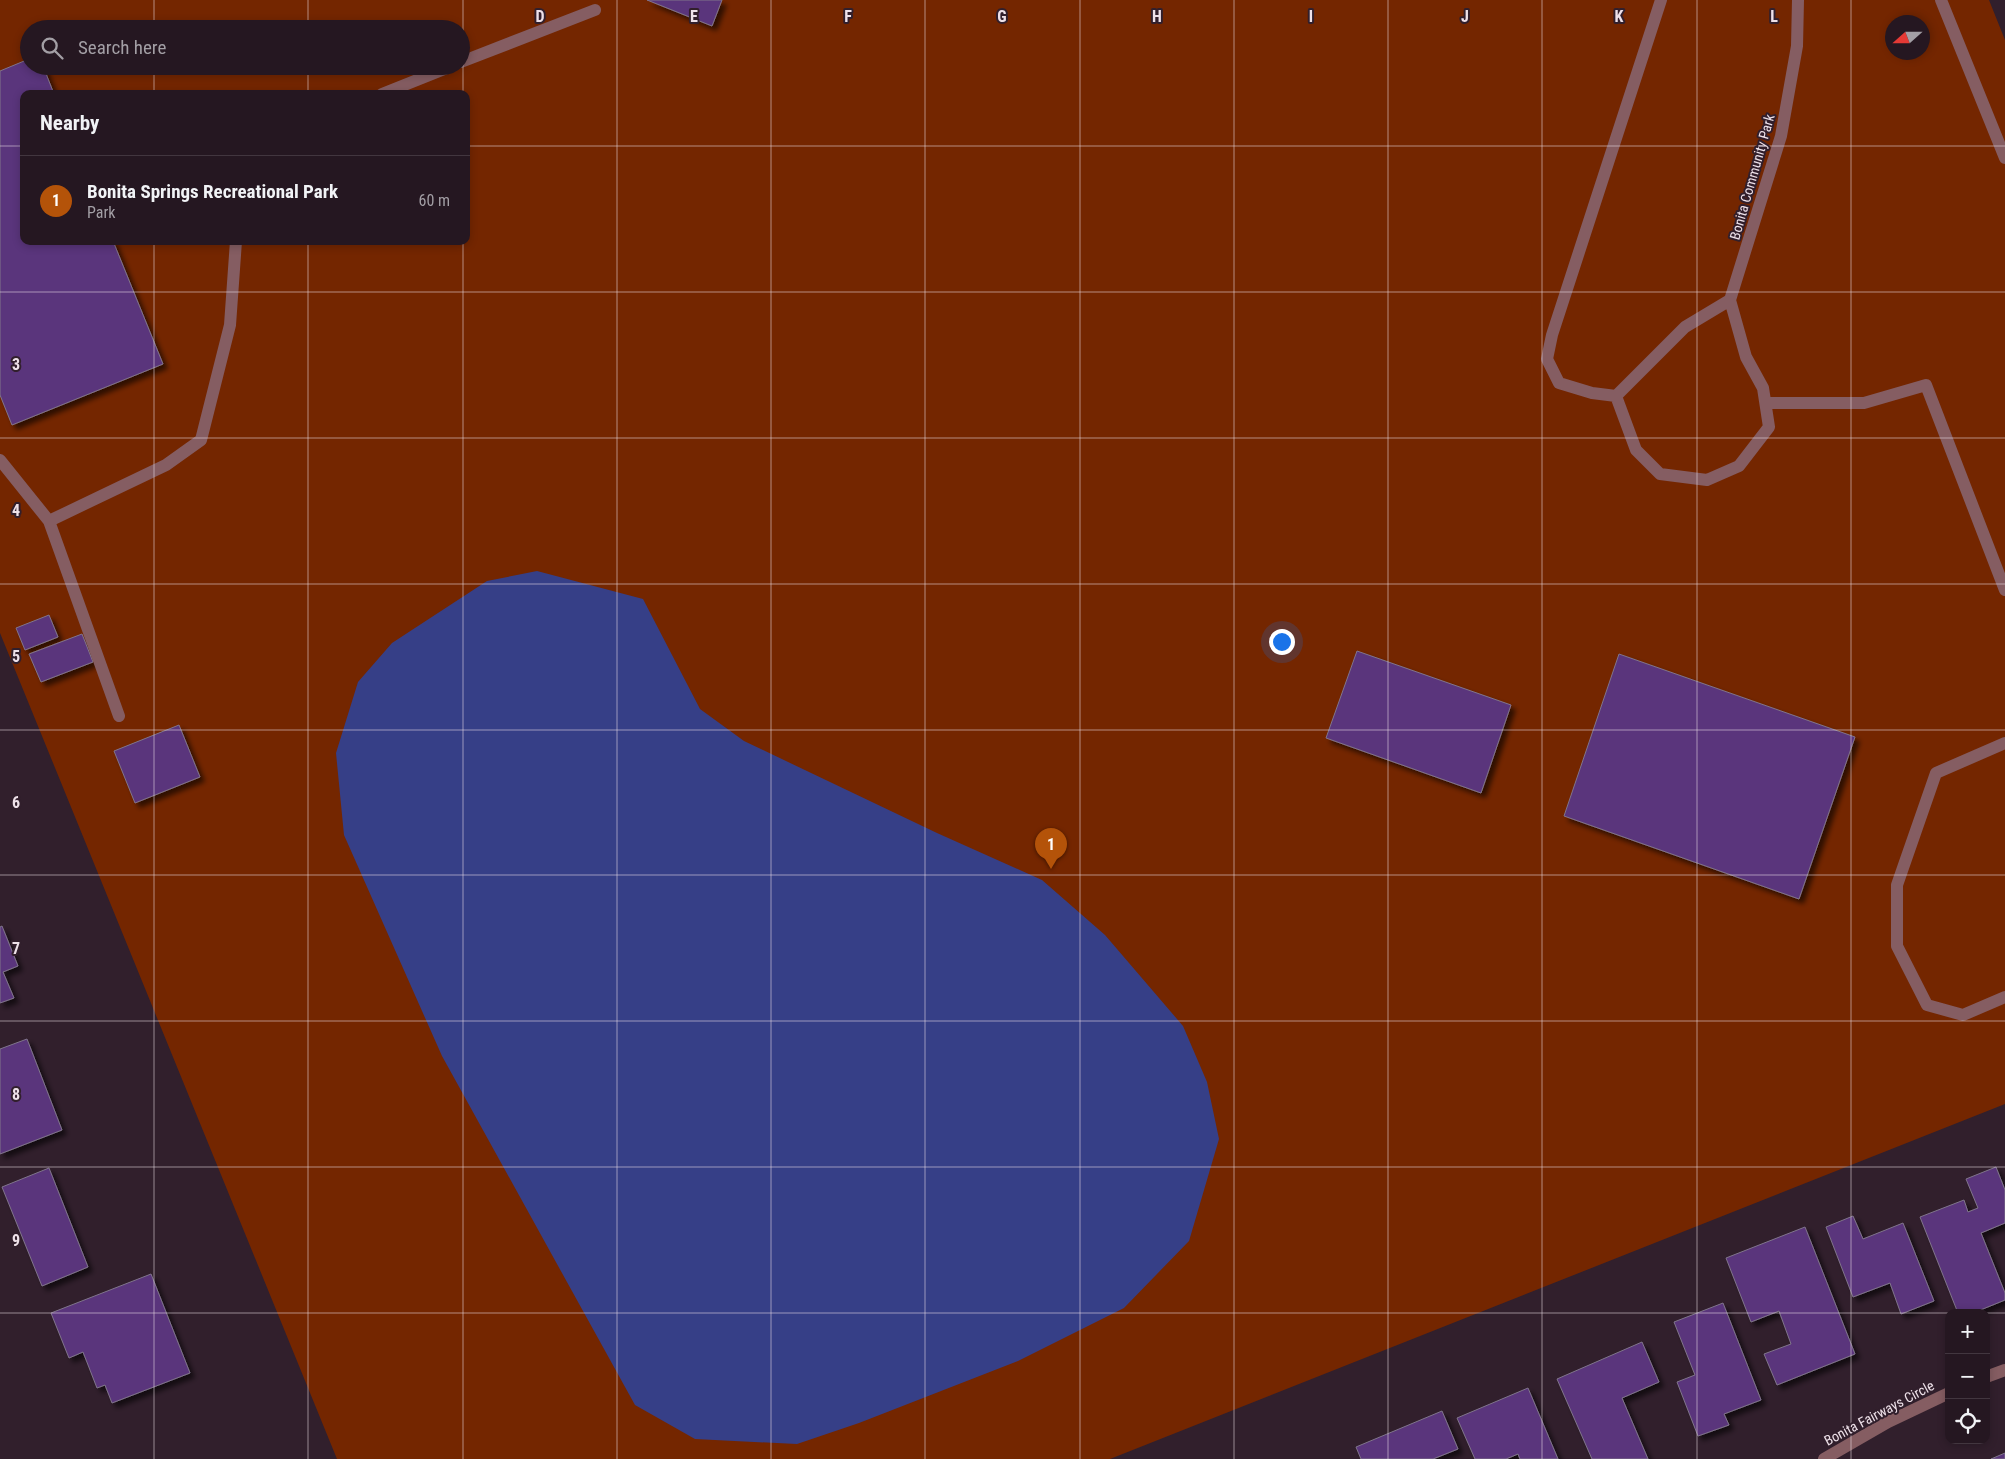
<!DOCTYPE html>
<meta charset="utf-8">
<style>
:root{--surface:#251721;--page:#2d202a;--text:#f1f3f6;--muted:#a39fa5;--line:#42363f;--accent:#b45309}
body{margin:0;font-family:"Roboto Condensed",sans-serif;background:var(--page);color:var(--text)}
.controls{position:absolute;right:15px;bottom:15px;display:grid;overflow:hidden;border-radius:10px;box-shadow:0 2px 8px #0003}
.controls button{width:45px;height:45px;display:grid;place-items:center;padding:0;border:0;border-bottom:1px solid var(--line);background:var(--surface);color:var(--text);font:25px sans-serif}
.compass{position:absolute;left:1885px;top:15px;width:45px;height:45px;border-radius:50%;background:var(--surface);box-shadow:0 2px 8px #0003;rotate:249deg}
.you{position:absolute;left:1281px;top:641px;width:18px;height:18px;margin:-12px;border:4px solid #fff;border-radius:50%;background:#1a73e8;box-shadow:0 0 0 8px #1a73e833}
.badge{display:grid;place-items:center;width:32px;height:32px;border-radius:50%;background:var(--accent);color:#fff;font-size:16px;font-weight:700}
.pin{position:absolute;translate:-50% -41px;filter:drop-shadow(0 1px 2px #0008)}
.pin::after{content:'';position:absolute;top:26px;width:18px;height:15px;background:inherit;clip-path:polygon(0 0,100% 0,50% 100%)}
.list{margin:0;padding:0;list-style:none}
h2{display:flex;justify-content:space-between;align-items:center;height:65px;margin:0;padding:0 20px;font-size:21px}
h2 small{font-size:16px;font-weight:400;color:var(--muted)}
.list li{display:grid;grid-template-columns:32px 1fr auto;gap:15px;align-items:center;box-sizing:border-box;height:90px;padding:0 20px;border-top:1px solid var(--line)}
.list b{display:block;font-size:19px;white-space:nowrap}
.list p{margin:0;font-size:16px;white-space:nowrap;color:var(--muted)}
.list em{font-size:16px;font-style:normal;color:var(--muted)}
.icon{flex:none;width:28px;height:28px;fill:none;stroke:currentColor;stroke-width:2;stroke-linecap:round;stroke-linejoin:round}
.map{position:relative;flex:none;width:2005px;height:1459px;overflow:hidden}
.search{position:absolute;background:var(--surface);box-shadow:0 2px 8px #0003;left:20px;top:20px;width:450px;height:55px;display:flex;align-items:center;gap:12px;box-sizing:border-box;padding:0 18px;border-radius:28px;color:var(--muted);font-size:19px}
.panel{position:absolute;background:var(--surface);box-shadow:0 2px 8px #0003;left:20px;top:90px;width:450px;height:155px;border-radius:10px}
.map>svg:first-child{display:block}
.green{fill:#742600;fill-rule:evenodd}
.water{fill:#363f87}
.building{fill:#5a347b;stroke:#80758c;filter:url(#shadow)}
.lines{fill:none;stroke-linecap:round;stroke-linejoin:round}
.minor{stroke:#855d62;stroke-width:12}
.grid{fill:none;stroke:#eee1e9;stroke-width:1;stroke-opacity:0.55}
.labels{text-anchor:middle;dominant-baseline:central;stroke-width:4;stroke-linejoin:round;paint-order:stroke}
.street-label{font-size:14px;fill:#eee1e9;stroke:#311f2c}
.grid-label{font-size:16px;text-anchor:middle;font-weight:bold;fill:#eee1e9;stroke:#311f2c;stroke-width:4;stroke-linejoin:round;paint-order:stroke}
</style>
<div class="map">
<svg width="2005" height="1459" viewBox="0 0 2005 1459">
<defs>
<filter id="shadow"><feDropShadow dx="4.5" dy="4.5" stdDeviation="2.5" flood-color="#0009"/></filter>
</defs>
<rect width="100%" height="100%" fill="#311f2c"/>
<!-- green -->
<path class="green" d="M0,0H1989L2005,40V1104L1110,1459H337L0,633ZM1892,22H1922V52H1892ZM29,29H461V66H29ZM24,94H466V241H24Z"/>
<!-- water -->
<path class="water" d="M537,571L643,599L700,709L744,741L937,833L1042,880L1105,935L1183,1026L1207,1082L1219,1139L1189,1241L1124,1308L1018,1361L859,1423L797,1444L695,1439L635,1405L442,1056L344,835L336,753L358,682L392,643L487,581Z"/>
<!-- building -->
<path class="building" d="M647,0H722L712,26Z
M29,59V66H43L54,94H24V241H113L163,364L12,425L0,395V71Z
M49,615L58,637L25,650L16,628Z
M82,634L93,662L41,682L29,654Z
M1357,651L1511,705L1481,793L1326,738Z
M1619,654L1855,737L1799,899L1564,816Z
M179,725L200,777L135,803L114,751Z
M2,926L18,966L3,972L14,998L0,1003V927Z
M27,1039L62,1130L0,1154V1049Z
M1996,1167L2005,1190V1223L1981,1233L2005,1293V1300L1973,1313H1958L1920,1217L1964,1200L1968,1212L1978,1208L1966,1179Z
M49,1168L88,1267L42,1286L2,1187Z
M1853,1216L1863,1239L1903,1223L1934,1301L1901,1314L1890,1283L1853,1297L1826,1227Z
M1805,1227L1855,1354L1777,1385L1764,1354L1791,1344L1779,1311L1751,1322L1726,1258Z
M151,1274L190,1373L112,1403L105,1385L97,1388L83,1352L69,1358L51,1313Z
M1723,1303L1761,1400L1724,1414L1729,1425L1698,1436L1677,1382L1695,1375L1674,1322Z
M1642,1342L1659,1382L1622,1398L1648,1459H1592L1557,1379Z
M1528,1388L1558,1459H1520L1518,1454L1506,1459H1475L1457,1418Z
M1442,1411L1458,1449L1433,1459H1361L1356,1447Z
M2005,1453V1459H1991Z"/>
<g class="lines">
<!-- minor -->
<path class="minor" d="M1941,0L2005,158
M461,62L595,10
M382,94L452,66
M1730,300L1746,357L1763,388L1769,427L1739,466L1707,480L1660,474L1636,450L1616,396L1685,327Z
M1730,300L1781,136L1797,46L1798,0
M1616,396L1592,393L1559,383L1547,359L1552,335L1661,0
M1766,403H1864L1926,385L2005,590
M0,460L49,521L119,716
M49,521L166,465L201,440L230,325L236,241
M2005,743L1936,773L1897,885V946L1927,1005L1963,1015L2005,997
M1986,1377L2005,1370
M1824,1459L1888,1422L1949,1393"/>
</g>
<!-- grid -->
<path class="grid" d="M154,0V29M308,0V29M463,0V94M617,0V1459M771,0V1459M925,0V1459M1080,0V1459M1234,0V1459M1388,0V1459M1542,0V1459M1697,0V1459M1851,0V1459M154,66V94M308,66V94M0,146H24M466,146H2005M154,241V1459M308,241V1459M463,241V1459M0,292H2005M0,438H2005M0,584H2005M0,730H2005M0,875H2005M0,1021H2005M0,1167H2005M0,1313H1949M1986,1313H2005"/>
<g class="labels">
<!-- street labels -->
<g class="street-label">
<text transform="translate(1752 177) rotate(-74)">Bonita Community Park</text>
<text transform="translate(1879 1413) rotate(-28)">Bonita Fairways Circle</text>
</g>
</g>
<g class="grid-label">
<text x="540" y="22">D</text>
<text x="694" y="22">E</text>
<text x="848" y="22">F</text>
<text x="1002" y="22">G</text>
<text x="1157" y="22">H</text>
<text x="1311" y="22">I</text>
<text x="1465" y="22">J</text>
<text x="1619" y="22">K</text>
<text x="1774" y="22">L</text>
<text x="16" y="370">3</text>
<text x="16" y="516">4</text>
<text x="16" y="662">5</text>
<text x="16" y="808">6</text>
<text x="16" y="954">7</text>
<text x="16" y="1100">8</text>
<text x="16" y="1246">9</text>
</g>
</svg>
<div class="controls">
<button>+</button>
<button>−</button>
<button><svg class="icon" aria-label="locate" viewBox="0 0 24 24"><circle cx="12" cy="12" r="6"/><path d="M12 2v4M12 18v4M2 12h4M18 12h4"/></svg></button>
</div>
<svg class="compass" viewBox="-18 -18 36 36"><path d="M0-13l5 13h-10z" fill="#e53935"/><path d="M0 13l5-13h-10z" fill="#a39fa5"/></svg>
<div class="you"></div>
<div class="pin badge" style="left:1051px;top:869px">1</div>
<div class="search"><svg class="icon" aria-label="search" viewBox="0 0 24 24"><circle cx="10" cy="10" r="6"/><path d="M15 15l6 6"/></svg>Search here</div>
<section class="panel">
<h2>Nearby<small></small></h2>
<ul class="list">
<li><span class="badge">1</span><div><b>Bonita Springs Recreational Park</b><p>Park</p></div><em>60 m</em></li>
</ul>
</section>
</div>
